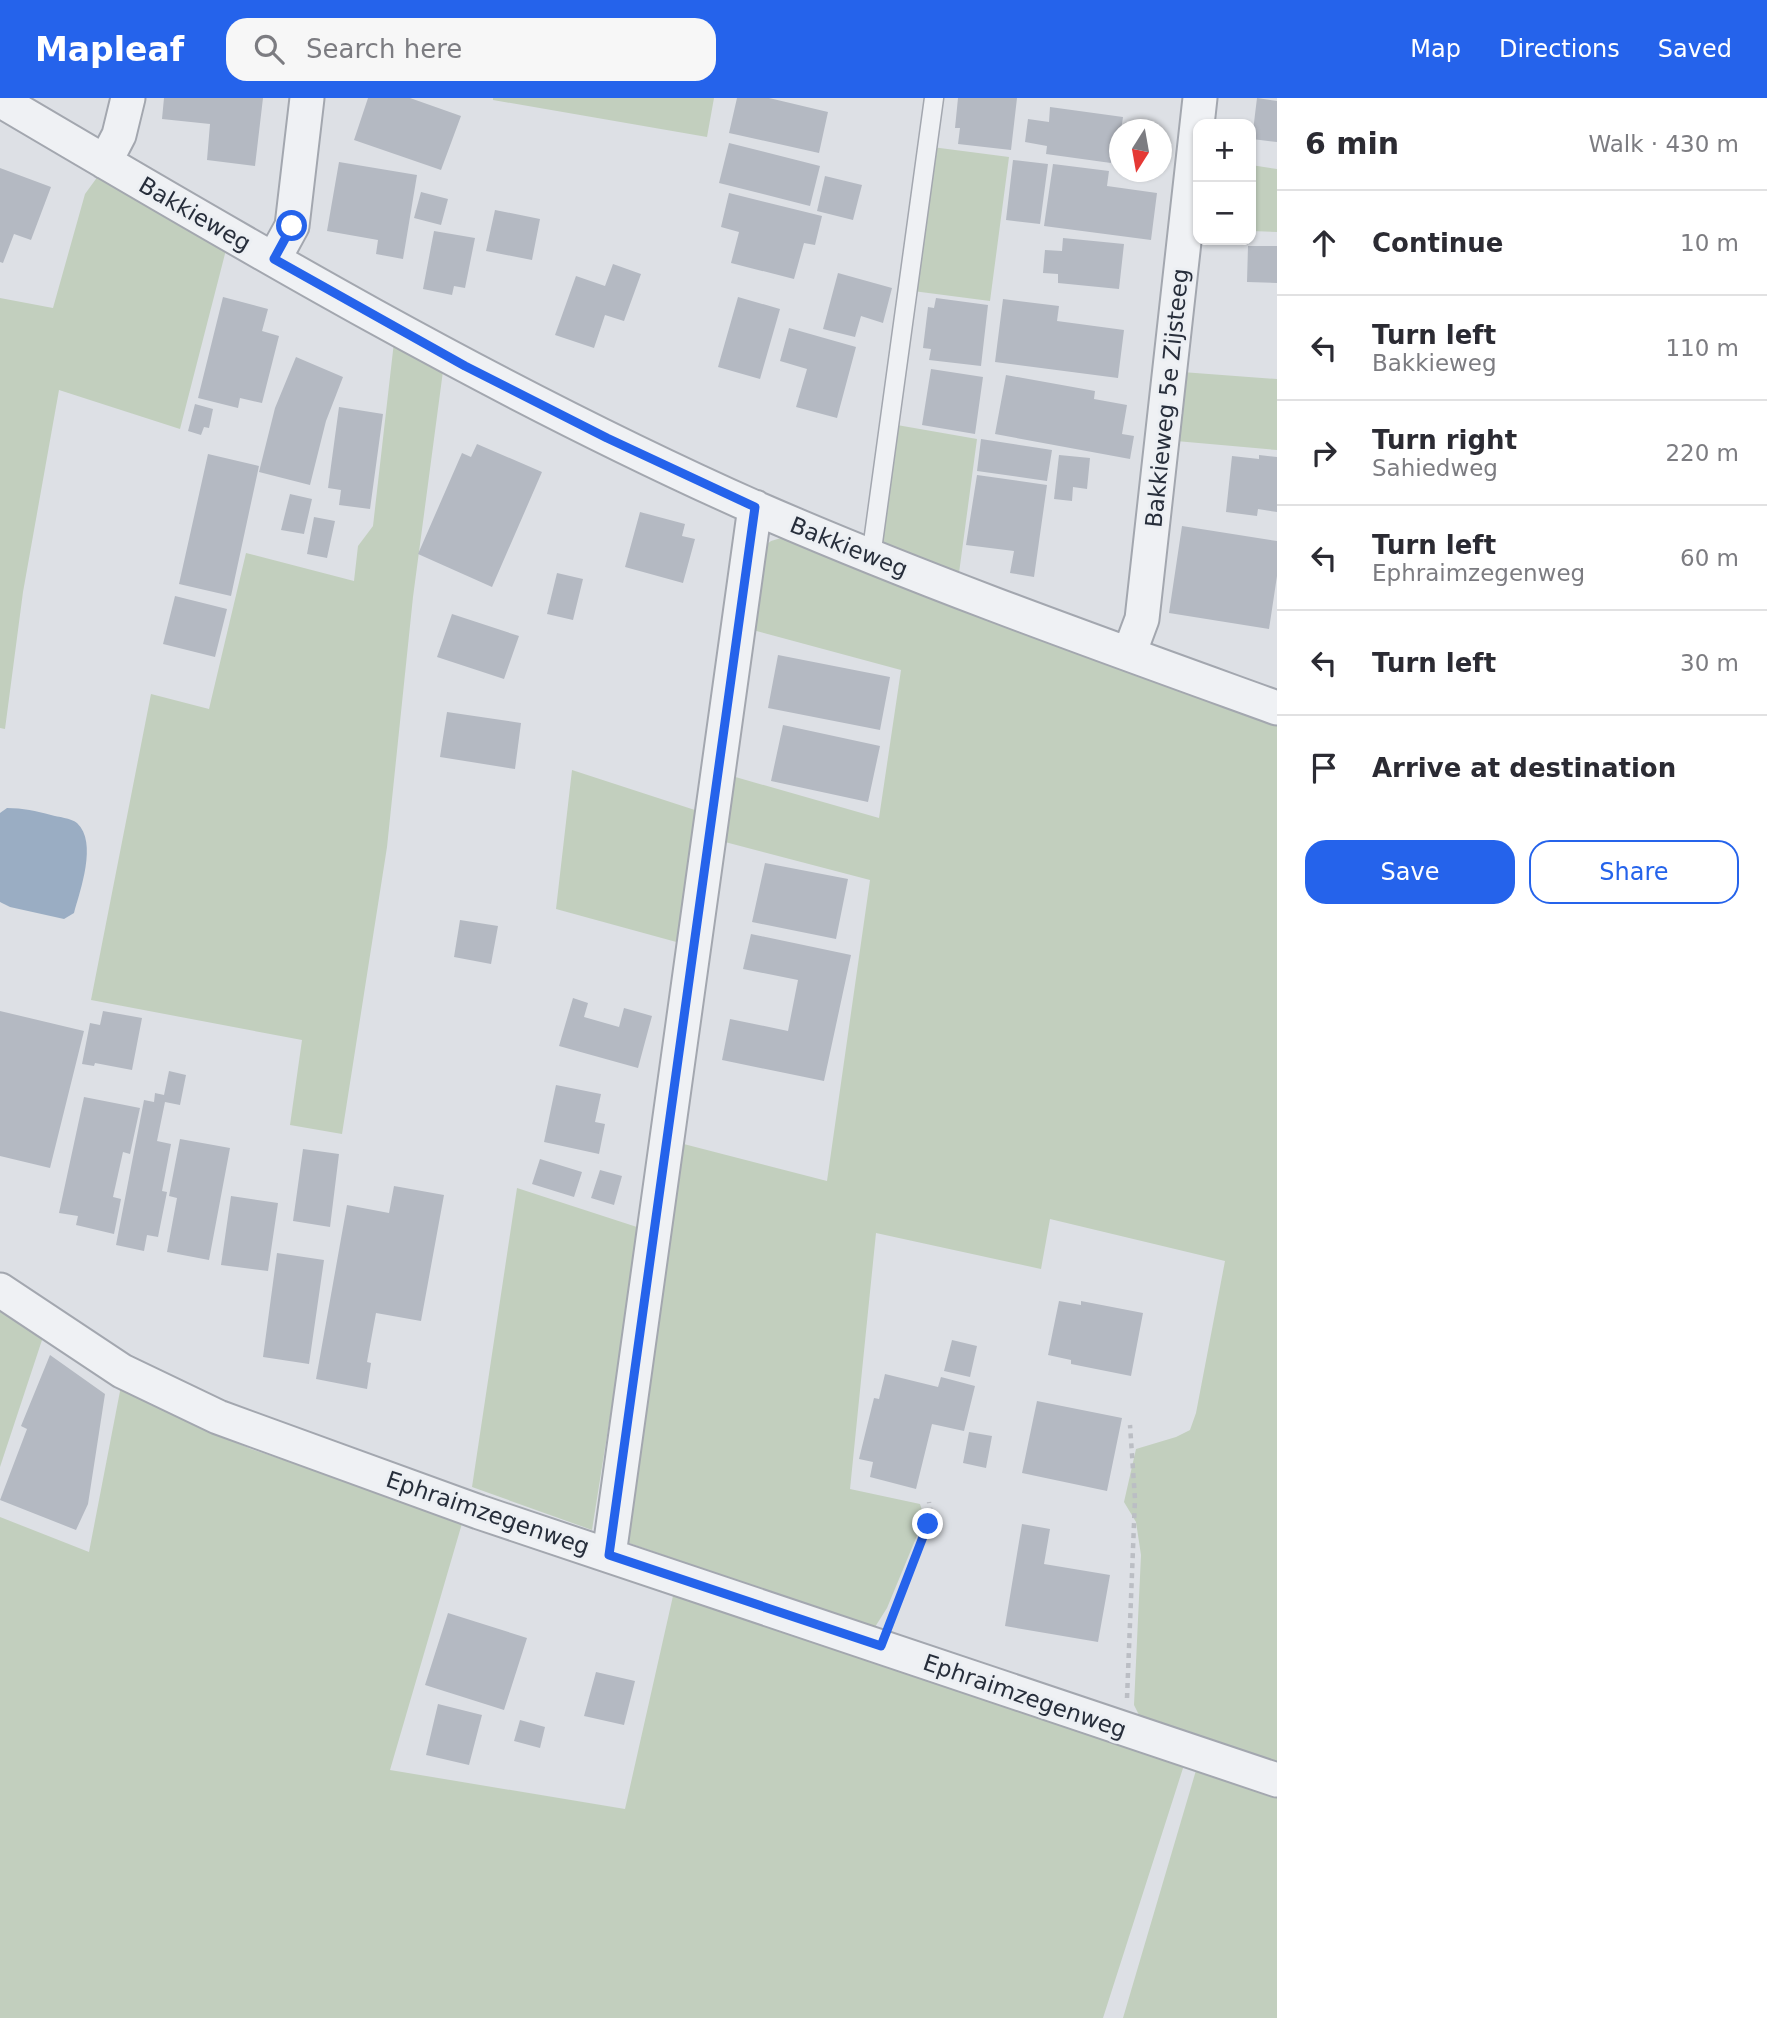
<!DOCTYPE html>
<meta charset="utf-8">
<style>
:root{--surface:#fff;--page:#f7f7f7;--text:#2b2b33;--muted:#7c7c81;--line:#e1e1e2;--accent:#2563eb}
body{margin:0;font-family:"DejaVu Sans",sans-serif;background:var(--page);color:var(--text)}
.controls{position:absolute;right:21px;top:21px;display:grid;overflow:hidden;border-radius:14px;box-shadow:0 2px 5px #0004}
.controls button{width:63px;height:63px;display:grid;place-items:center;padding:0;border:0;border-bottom:2px solid var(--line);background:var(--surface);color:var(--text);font:35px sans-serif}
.compass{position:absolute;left:1109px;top:21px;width:63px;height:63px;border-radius:50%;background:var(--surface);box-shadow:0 2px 5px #0004;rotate:191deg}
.stop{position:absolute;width:21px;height:21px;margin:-16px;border:5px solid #2563eb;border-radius:50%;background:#fff}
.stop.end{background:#2563eb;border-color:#fff;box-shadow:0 2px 7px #0008}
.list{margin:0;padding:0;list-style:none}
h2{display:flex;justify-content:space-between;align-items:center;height:91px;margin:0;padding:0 28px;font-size:30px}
h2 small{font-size:23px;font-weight:400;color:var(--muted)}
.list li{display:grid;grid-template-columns:46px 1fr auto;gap:21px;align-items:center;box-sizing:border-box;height:105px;padding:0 28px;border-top:2px solid var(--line)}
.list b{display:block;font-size:26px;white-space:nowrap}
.list p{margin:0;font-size:23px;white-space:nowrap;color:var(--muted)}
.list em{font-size:23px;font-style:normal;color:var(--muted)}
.actions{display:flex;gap:14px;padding:21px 28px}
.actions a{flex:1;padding:16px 0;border:2px solid var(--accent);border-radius:21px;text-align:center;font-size:24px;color:var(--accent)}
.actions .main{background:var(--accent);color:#fff}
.icon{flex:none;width:38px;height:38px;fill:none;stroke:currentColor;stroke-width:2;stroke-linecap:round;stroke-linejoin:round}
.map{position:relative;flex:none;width:1277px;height:1920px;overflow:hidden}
header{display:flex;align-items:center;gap:42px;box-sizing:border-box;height:98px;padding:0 35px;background:var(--accent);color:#fff}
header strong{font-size:33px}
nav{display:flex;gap:38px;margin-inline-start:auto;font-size:24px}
.search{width:490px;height:63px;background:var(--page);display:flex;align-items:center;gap:18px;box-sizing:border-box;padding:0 24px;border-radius:21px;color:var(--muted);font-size:26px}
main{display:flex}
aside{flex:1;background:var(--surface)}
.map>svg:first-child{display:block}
.green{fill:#c2cfbe}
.water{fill:#9aadc3}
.building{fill:#b4b9c2}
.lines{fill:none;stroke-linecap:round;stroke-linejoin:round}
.service-casing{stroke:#a3a7af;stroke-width:21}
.minor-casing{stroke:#a3a7af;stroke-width:37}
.path{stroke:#bbbec4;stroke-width:4.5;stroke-dasharray:5 5;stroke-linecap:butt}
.service{stroke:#eff1f4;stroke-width:18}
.minor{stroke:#eff1f4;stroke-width:33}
.route{stroke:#2563eb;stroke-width:9}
.labels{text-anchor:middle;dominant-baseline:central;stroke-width:6;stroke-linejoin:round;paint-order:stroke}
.street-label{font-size:23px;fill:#272e3b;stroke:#eceff3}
</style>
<header>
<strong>Mapleaf</strong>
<div class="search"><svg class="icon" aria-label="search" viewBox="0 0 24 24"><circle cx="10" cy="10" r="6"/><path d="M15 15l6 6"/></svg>Search here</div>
<nav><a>Map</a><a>Directions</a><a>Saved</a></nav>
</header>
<main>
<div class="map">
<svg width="1277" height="1920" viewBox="0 0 1277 1920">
<rect width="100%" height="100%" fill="#dde0e5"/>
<!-- green -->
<path class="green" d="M493,0H714L707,39L493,2Z
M932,49L1009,59L990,203L913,193Z
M1251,67L1277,71V134L1251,133Z
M101,74L227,148L180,331L59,292L23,494L5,631L0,630V200L53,210L85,96Z
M394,244L443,273L413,499L387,749L342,1036L290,1027L302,942L91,902L151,596L209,611L246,455L354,483L358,448L373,428Z
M1182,274L1277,281V352L1176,343Z
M897,327L977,341L959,475L880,450Z
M781,440L798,443L1277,622V1667L1148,1624L1139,1617L1134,1607L1141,1457L1136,1424L1124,1404L1136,1351L1176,1339L1190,1332L1196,1315L1225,1163L1050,1121L1041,1171L876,1135L850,1391L920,1406L923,1415L921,1428L887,1510L875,1529H870L629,1445L625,1435L676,1044L827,1083L870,782L725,744L732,678L879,720L901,572L749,531L760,452L771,443Z
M572,672L701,714L680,845L556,811Z
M517,1090L640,1130L592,1432L472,1389Z
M0,1210L43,1239L0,1369Z
M121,1288L181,1321L251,1351L463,1422L390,1672L625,1711L675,1489L1184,1667L1103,1920H0V1419L89,1454Z
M1197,1669L1277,1695V1920H1123Z"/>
<!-- water -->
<path class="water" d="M7,710C23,710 36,713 51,717C58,719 71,720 77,725C98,744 80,793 74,815L64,821L10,809L0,804V715Z"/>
<!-- building -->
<path class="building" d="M164,0H263L255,68L207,62L210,26L162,21Z
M368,0H410L461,18L441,72L354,42Z
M737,0H769L828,14L819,55L729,35Z
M958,0H1017L1011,52L958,46L960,30H955Z
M1257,0L1277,3V44L1252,41Z
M1050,9L1123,19L1120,39H1115L1111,65L1046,56L1047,48L1025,44L1028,21L1049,24Z
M729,45L820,68L810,108L719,85Z
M1013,62L1048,66L1040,126L1006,122Z
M339,64L417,77L403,161L376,156L378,142L327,133Z
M1053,66L1109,73L1107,88L1157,95L1151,142L1044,128Z
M0,70L51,89L31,142L14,136L3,165L0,164Z
M825,78L862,87L853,122L817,113Z
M421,94L448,101L441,127L414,120Z
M729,95L822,118L815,147L804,145L794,181L731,165L739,134L721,129Z
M495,112L540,121L532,162L486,153Z
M434,133L475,140L465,190L454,188L452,197L423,191Z
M1063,140L1124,146L1119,191L1058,185V176L1043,175L1045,152L1062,153Z
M1248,148H1277V185L1247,184Z
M613,166L641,176L624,223L605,217L594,250L555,237L576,178L605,188Z
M838,175L892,190L883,225L861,218L855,239L823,231Z
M223,199L268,211L262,233L279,238L262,305L240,300L238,310L198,300Z
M738,199L780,211L760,281L718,269Z
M936,200L988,207L981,268L929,262L931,251L923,250L928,209L934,210Z
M1003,201L1059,208L1057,223L1124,232L1118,280L995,264Z
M789,230L856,249L837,320L796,309L807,271L780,263Z
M296,259L343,279L326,323L310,387L259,374L275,310Z
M931,271L983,279L975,336L922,327Z
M1006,277L1095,293L1094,301L1127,307L1122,336L1134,338L1130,361L995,336Z
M195,306L213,311L209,330L204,329L201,337L188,333Z
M339,309L383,316L370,411L339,407L341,392L328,390Z
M981,341L1052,352L1047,383L977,373Z
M477,346L542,374L492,489L418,456L462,355L471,359Z
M208,356L259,368L231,498L179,486Z
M1059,357L1090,360L1087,391L1073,389L1072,403L1054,401Z
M1259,357L1277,359V414L1258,411L1257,418L1226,414L1232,358L1259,361Z
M977,377L1047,387L1034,479L1010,475L1014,453L966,447Z
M290,396L312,401L304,436L281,432Z
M640,414L685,426L682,438L695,441L683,485L625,469Z
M314,419L335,423L327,460L307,456Z
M1182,428L1277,443V478L1269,531L1169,515Z
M557,475L583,481L573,522L547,516Z
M175,498L227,511L215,559L163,546Z
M452,516L519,538L504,581L437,559Z
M778,557L890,579L880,632L768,610Z
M447,614L521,625L515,671L440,659Z
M783,627L880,648L868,704L771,683Z
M765,765L848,781L836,841L752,824Z
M460,822L498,828L491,866L454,859Z
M751,836L851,857L824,983L722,962L730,921L788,933L798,882L743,871Z
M573,900L588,905L584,919L619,929L624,910L652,918L638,970L559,948Z
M0,913L84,933L50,1070L0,1058Z
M103,913L142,920L132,972L95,965L94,968L82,966L90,925L100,927Z
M169,973L186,977L180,1007L165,1004L157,1043L171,1046L162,1093L167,1094L158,1139L147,1137L144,1153L116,1147L144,1002L154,1004L155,995L164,997Z
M556,987L601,996L595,1024L605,1026L599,1056L544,1044Z
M84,999L140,1010L130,1056L123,1054L113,1099L121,1101L114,1136L76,1127L78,1118L59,1115Z
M180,1041L230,1050L209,1162L167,1154L177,1100L169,1098Z
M303,1051L339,1056L330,1129L293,1123Z
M540,1061L582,1074L574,1099L532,1086Z
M600,1072L622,1078L614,1107L591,1100Z
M394,1088L444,1097L421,1223L376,1215L367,1264L371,1265L367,1291L316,1281L347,1107L389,1115Z
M231,1098L278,1105L268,1173L221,1167Z
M277,1155L324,1162L309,1266L263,1259Z
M1059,1203L1081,1207V1203L1143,1215L1131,1278L1071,1266V1262L1048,1257Z
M952,1242L977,1248L970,1279L944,1273Z
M50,1257L105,1296L88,1406L76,1432L0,1402L27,1331L21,1328Z
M885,1276L938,1289L941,1279L975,1288L964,1333L932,1326L916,1391L870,1379L873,1364L859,1361L874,1300L879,1301Z
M1037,1303L1122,1320L1107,1393L1022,1375Z
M969,1334L992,1338L986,1370L963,1365Z
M1022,1426L1050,1431L1044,1466L1110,1477L1098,1544L1005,1528Z
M448,1515L527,1540L504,1612L425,1587Z
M596,1574L635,1583L624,1627L584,1618Z
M438,1606L482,1617L469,1667L426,1657Z
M520,1622L545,1629L540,1650L514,1643Z"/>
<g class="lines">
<defs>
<path id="service" d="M871,459L934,0"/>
<path id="minor" d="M0,2C247,148 495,294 758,411C928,485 1103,547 1277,610
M105,64L119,37L128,0
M274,161L292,128L307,0
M1129,556L1142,521L1200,0
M0,1192L122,1273L218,1319L479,1414L1277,1682
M609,1457L755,409"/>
</defs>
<!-- service casing -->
<use href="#service" class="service-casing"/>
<!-- minor casing -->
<use href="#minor" class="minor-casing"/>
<!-- path -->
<path class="path" d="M893,1518L928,1426L931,1416L929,1404
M1127,1600L1135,1401L1130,1327"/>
<!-- service -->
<use href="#service" class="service"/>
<!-- minor -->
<use href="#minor" class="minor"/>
</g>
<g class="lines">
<!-- route -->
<path class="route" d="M292,128L274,161L465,268L607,340L755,409L609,1457L881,1548L928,1426"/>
</g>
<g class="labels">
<!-- street labels -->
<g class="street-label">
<text transform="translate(195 116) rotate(30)">Bakkieweg</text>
<text transform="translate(1167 300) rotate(-84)">Bakkieweg 5e Zijsteeg</text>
<text transform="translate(849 449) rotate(22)">Bakkieweg</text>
<text transform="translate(488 1415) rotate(19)">Ephraimzegenweg</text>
<text transform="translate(1025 1598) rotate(19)">Ephraimzegenweg</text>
</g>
</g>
</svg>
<div class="controls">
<button>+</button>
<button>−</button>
</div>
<svg class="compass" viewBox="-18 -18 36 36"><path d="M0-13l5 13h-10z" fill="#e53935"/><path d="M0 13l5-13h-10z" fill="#7c7c81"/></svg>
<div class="stop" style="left:292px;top:128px"></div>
<div class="stop end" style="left:928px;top:1426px"></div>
</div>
<aside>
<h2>6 min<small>Walk · 430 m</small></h2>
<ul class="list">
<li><svg class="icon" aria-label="ahead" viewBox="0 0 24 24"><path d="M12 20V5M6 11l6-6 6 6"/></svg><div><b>Continue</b></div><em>10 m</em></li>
<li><svg class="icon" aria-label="left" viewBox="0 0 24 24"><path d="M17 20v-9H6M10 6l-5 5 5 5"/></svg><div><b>Turn left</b><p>Bakkieweg</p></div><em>110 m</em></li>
<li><svg class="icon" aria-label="right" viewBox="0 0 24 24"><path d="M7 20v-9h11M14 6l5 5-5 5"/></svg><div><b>Turn right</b><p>Sahiedweg</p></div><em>220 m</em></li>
<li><svg class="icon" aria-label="left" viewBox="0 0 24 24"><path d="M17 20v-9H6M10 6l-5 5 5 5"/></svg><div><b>Turn left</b><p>Ephraimzegenweg</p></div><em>60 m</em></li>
<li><svg class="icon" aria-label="left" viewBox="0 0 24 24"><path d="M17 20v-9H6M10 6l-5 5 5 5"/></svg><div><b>Turn left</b></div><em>30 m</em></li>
<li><svg class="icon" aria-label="arrive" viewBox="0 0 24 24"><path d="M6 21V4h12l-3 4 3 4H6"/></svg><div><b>Arrive at destination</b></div></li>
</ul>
<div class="actions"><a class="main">Save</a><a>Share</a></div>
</aside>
</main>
